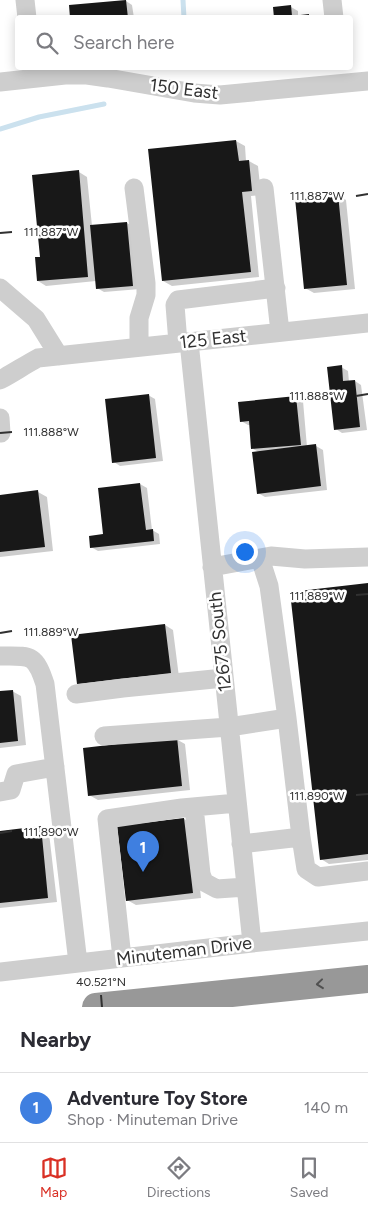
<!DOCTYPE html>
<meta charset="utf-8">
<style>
:root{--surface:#fff;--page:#f2f2f3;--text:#2b2b33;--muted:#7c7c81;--line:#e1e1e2;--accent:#d93025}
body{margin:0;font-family:Figtree,sans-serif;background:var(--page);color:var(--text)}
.you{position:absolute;left:244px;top:551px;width:18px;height:18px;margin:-12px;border:4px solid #fff;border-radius:50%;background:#1a73e8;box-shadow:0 0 0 8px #1a73e833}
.badge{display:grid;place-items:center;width:32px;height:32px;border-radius:50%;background:var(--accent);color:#fff;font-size:16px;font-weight:700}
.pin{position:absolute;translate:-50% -41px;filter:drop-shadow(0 1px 2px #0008)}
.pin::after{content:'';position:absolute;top:26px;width:18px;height:15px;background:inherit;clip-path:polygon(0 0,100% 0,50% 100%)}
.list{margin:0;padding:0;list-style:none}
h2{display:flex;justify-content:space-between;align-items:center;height:65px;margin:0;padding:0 20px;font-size:21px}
h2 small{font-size:16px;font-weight:400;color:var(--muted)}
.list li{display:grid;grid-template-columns:32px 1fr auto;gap:15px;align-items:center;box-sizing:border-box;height:70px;padding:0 20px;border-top:1px solid var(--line)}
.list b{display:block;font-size:19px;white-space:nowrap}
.list p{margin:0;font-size:16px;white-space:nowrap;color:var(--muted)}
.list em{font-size:16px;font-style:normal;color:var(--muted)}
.icon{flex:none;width:28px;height:28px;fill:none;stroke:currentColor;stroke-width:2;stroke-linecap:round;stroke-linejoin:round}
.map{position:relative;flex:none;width:368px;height:1007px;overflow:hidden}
.search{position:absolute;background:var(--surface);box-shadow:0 2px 12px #0003;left:15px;right:15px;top:15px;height:55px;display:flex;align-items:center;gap:12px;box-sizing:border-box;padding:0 18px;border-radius:5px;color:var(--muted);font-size:19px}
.sheet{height:135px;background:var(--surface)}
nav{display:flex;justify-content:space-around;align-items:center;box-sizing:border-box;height:70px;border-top:1px solid var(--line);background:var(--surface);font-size:14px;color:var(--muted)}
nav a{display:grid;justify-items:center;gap:2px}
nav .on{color:var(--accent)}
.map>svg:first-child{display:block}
.shadow{fill:#0003}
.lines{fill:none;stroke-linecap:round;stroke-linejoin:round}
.stream{stroke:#cbe1ee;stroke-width:5}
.building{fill:#181818}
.minor{stroke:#cecece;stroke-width:19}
.highway{stroke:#989898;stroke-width:28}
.oneway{stroke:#505050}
.ticks{fill:none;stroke:#313131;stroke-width:2}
.labels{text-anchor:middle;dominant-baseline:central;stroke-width:5;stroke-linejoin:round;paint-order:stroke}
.street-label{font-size:18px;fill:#313131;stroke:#fff}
.ticks-label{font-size:12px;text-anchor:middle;fill:#313131;stroke:#fff;stroke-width:5;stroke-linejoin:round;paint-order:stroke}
</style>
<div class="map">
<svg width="368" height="1007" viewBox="0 0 368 1007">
<rect width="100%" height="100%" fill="#fff"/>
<!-- shadow -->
<path class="shadow" d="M126,1L132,5L134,18H72Z
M291,7L298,11V16L308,15L313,18H275Z
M236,141L245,146L246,161H249L258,166L261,195L251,196L259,277L172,286L163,281Z
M79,172L87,177L92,226L127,223L134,227L140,289L104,292L97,288L96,281L46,286L38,281Z
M338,195L346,200L355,289L314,293L305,288Z
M341,367L348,371L349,382L355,381L361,385L367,430L342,433L336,429Z
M148,395L155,399L163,461L120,466L114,462Z
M296,397L303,401L307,447L316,446L323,450L327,490L265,497L258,493L259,452L253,449L250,425H248L241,421Z
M140,484L147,488L152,530L159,534L160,544L98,551L91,547L105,535L99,489Z
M38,492L47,497L53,551L0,557V496Z
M368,584V860L329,864L321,859Z
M165,625L173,630L179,677L87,688L78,683Z
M12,691L21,696L26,745L0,748V693Z
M176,739L185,744L190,790L98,800L89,795Z
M184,819L193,824L201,898L136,905L127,900Z
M40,828L49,833L57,902L0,908V832Z"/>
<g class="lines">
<!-- stream -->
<path class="stream" d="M183,0L184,18
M0,129L39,117L104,104"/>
</g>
<!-- building -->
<path class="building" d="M126,0L128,18H70L69,5Z
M291,5L292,16L309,14V18H274L273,7Z
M236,140L239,161L249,160L252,191L242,192L251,272L162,281L148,149Z
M79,170L88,277L37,281L35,257H40L32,175Z
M338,194L347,285L304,289L295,198Z
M127,222L133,286L96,289L90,225Z
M342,365L343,381L355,380L360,427L334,430L327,367Z
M149,394L156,458L112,463L105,399Z
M296,396L301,445L251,449L249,421L240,422L238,402Z
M316,444L321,486L257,494L252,452Z
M140,483L146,530L153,529L154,541L90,548L89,536L103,534L98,488Z
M38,490L45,547L0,552V495Z
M368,583V854L320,860L290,592Z
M165,624L171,673L77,684L71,635Z
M13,690L18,741L0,743V691Z
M177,737L182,786L88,796L83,748Z
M184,818L193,893L126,901L117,826Z
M41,826L48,898L0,903V831Z"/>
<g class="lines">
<!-- minor -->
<path class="minor" d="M25,0L27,18
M332,0L334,18
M0,82L65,75H87L108,78L194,93L220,95L368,81
M134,188L146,283V295L139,318V347
M264,188L280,332
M0,288L36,319L59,356
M189,342L252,943
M178,343L175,305L178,300L276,288
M0,380C13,373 25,365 38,358L368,323
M0,418L1,433
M212,567L271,556L305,559L368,557
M0,656C30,656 35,653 45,684L78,963
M76,694L123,688L224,678
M104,736L229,727L287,718L269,586L260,558
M0,792L11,790L16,774L55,767
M194,807L201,874L204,882L217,889L246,887
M301,837L306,869L318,877L368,871
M241,844L301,837L287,718
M122,958L107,819L182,808L237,803
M0,972L252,943L368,931"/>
<!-- highway -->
<path class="highway" d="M96,1007L368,979"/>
</g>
<!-- one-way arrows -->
<defs><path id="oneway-chevron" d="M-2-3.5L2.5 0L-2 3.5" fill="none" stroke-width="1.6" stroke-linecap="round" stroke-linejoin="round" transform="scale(1.25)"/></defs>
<use class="oneway" href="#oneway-chevron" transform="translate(320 984) rotate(174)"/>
<!-- ticks -->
<path class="ticks" d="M356,196L368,194M0,233L12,232M356,396L368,394M0,433L12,432M356,595L368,594M0,633L12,631M356,795L368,794M0,833L12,831M101,995L102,1007"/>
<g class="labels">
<!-- street labels -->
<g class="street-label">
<text transform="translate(184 89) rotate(7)">150 East</text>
<text transform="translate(213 339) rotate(-6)">125 East</text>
<text transform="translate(220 642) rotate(-96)">12675 South</text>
<text transform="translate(184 951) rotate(-7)">Minuteman Drive</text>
</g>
</g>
<g class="ticks-label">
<text x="317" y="200">111.887°W</text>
<text x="51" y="236">111.887°W</text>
<text x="317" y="400">111.888°W</text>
<text x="51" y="436">111.888°W</text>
<text x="317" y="600">111.889°W</text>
<text x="51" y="636">111.889°W</text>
<text x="317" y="800">111.890°W</text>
<text x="51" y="836">111.890°W</text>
<text x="101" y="986">40.521°N</text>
</g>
</svg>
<div class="you"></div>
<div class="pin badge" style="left:143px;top:872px;background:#3f7fe0">1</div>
<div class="search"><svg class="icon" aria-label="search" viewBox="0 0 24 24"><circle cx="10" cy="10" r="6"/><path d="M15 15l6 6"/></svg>Search here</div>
</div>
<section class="sheet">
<h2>Nearby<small></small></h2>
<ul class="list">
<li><span class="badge" style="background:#3f7fe0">1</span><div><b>Adventure Toy Store</b><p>Shop · Minuteman Drive</p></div><em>140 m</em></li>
</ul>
</section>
<nav>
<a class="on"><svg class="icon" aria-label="map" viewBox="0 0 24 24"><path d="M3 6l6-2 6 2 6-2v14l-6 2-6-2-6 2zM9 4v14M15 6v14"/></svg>Map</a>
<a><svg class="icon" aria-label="directions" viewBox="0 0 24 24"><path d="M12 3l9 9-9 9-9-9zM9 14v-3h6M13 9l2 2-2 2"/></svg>Directions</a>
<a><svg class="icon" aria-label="saved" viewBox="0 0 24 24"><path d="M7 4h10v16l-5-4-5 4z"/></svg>Saved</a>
</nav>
